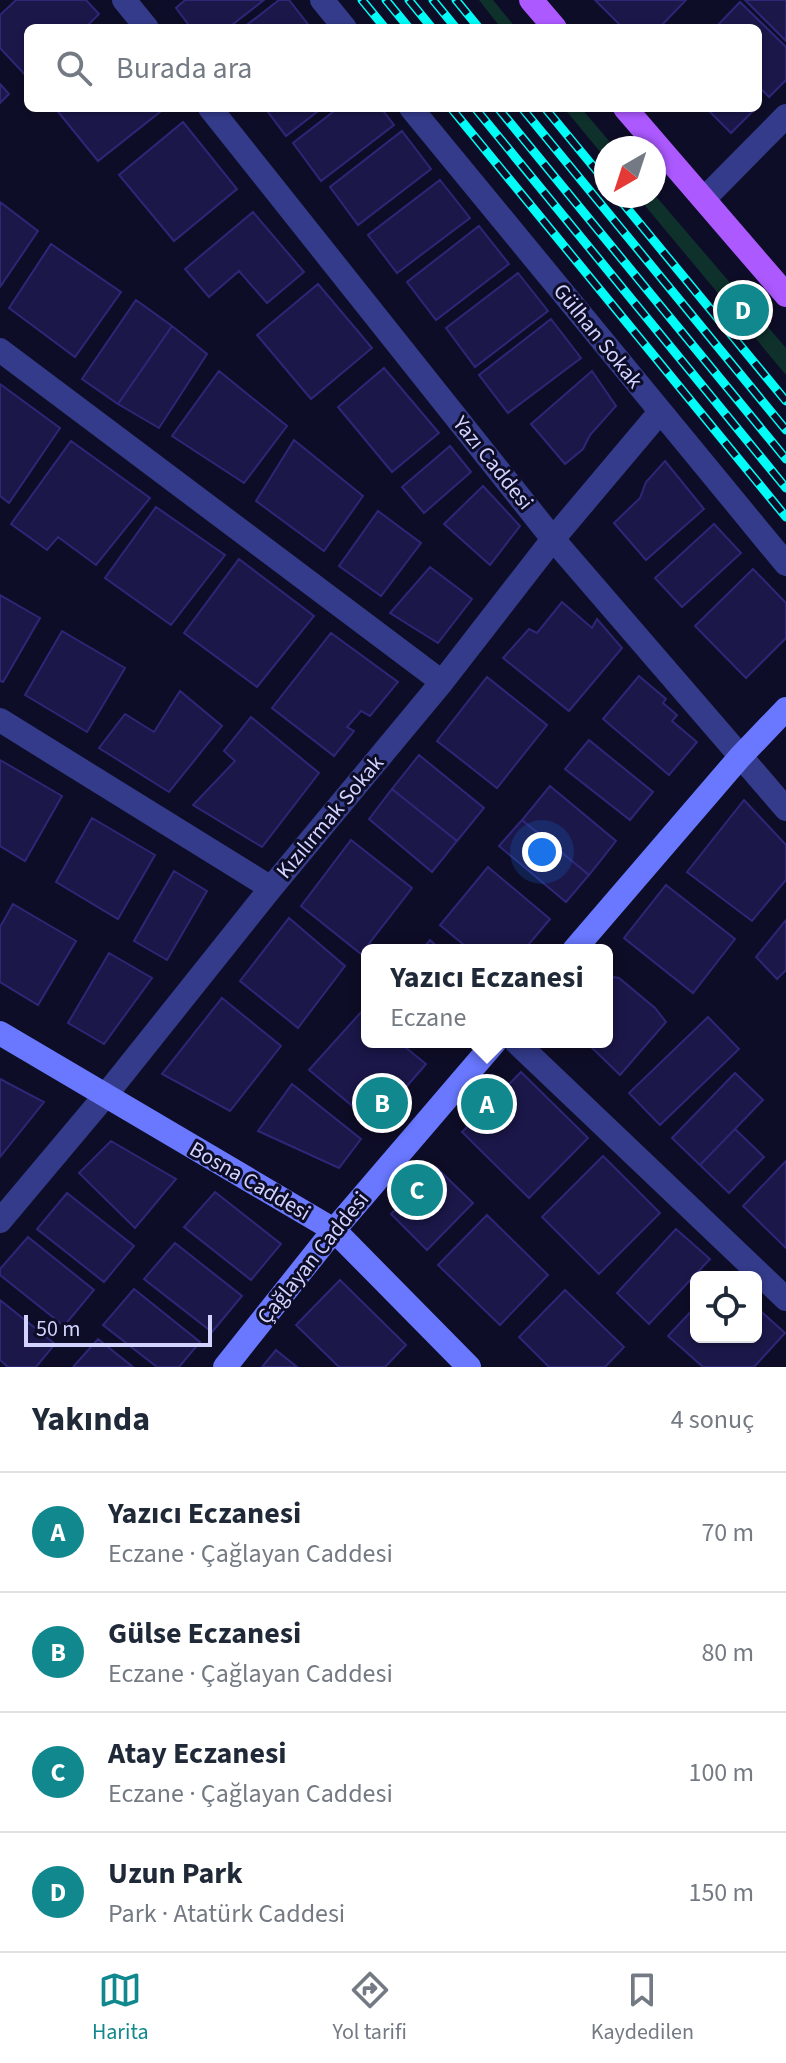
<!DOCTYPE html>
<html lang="tr">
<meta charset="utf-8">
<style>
:root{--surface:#fff;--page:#f2f2f3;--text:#1f2937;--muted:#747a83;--line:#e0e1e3;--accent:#11888d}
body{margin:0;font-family:"Source Sans 3",sans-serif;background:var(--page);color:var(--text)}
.controls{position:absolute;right:24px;bottom:24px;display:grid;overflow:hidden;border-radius:12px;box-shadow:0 2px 6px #0004}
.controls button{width:72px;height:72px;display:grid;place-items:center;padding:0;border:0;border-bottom:2px solid var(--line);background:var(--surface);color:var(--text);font:40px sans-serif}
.compass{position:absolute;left:594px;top:136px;width:72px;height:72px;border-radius:50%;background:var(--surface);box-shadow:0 2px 6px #0004;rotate:219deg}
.scale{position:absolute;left:24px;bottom:20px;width:188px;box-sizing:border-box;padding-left:8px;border:4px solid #d2d3ff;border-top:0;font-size:22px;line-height:28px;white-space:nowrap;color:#d2d3ff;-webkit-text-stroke:6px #0e0d27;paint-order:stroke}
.you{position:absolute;left:542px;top:852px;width:28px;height:28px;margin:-20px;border:6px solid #fff;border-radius:50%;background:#1a73e8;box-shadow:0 0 0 12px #1a73e833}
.badge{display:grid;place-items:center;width:52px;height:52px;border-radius:50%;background:var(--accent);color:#fff;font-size:26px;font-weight:700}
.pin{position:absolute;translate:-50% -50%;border:4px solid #fff;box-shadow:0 2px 8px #0006}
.popup{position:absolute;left:361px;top:944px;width:252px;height:104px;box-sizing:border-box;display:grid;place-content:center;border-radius:12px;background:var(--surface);filter:drop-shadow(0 2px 6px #0005);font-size:26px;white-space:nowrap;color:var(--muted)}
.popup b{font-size:30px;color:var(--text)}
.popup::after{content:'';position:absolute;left:50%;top:100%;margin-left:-16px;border:16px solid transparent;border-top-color:var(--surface)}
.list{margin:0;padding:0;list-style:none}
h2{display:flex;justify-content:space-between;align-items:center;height:104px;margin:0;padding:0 32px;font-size:34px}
h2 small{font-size:26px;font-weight:400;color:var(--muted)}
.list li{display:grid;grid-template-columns:52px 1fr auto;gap:24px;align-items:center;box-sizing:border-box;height:120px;padding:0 32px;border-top:2px solid var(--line)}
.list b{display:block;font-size:30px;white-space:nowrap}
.list p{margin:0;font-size:26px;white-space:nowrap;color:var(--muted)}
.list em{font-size:26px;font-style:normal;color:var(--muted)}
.icon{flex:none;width:44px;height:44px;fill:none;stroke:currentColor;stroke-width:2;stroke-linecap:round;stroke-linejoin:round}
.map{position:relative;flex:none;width:786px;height:1367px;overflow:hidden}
.search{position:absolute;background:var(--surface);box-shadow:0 2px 6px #0004;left:24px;right:24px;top:24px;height:88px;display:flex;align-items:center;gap:20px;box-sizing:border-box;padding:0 28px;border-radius:12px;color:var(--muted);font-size:30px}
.sheet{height:584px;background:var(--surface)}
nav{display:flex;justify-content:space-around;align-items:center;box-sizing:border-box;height:112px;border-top:2px solid var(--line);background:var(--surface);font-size:22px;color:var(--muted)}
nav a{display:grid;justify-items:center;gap:4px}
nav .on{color:var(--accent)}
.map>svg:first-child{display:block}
.green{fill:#0f312c}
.building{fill:#1b1749;stroke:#2d2777;stroke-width:2}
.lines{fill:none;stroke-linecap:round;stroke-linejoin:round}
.street{stroke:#333b8a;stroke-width:24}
.secondary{stroke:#6978ff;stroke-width:24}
.primary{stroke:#ac59ff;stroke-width:24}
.rail-casing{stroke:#00fdf7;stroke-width:9}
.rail{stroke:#0e0d27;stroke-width:6;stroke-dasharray:18;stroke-linecap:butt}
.labels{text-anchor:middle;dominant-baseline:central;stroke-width:6;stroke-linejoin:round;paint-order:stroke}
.street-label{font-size:22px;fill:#d2d3ff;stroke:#0e0d27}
</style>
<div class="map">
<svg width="786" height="1367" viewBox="0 0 786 1367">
<rect width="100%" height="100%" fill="#0e0d27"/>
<!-- green -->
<path class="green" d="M479,0H493L516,28H501Z
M564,108H581L615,148H606V159Z
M654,194L786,348V375L637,196H654Z"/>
<!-- building -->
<path class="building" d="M16,0H86L99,14L85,28H28V78L0,48V15Z
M185,0H264L228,28H191L176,8Z
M279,0H289L311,28H243Z
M595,0H686L659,28H623Z
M745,0H786V41Z
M740,2L786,47V80L769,97L758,86V28H715Z
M0,84L9,94L0,103Z
M55,108H165L98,161Z
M265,108H322L286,136Z
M338,108H381L394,125L321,181L293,143Z
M706,108H756L731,133Z
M183,122L237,189L174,241L119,175Z
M402,131L431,169L358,225L330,187Z
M440,180L470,218L397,273L368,235Z
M0,202L38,231L0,287Z
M253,212L304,272L267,303L239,271L209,297L185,269Z
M479,226L509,264L436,320L407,282Z
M51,244L121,292L75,357L9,308Z
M518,273L548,311L475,367L446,328Z
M318,284L372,348L311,399L257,335Z
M136,300L172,326L118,404L82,379Z
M551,319L581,358L508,413L479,375Z
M172,326L207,354L159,428L118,404Z
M384,368L439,433L392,472L338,407Z
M219,371L287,426L244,483L172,436Z
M592,371L616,406L590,435L583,449L565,464L531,424Z
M0,384L60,428L9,503L0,496Z
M294,440L363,496L324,551L256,501Z
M71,441L150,498L96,565L58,537L47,550L11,524Z
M450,446L471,472L424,513L402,487Z
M665,461L704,509L646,560L614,523L640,498L646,482Z
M483,486L520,526L490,565L444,524Z
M156,507L225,555L171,625L105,578Z
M378,511L421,543L381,596L339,566Z
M714,524L741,553L682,607L655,578Z
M239,559L314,616L257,687L184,633Z
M430,567L472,599L438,643L390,613Z
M753,569L786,603V638L746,678L695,626Z
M0,595L40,618L3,682L0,681Z
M562,602L592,628L597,619L622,648L569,711L503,658L529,629L537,633Z
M62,631L125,668L87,732L25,695Z
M331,633L398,682L370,716L361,711L347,727L354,731L334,756L272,708Z
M639,676L666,699L663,703L677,715L672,721L697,742L669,775L603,719Z
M487,677L547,725L497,788L437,741Z
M180,691L222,726L169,792L99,748L125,714L154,732Z
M251,717L319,773L262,847L193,805L235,761L224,751Z
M589,740L653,792L630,820L565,769Z
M419,755L484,808L457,841L392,789Z
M0,760L62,796L25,861L0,846Z
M550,786L616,841L589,875L522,820Z
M392,789L457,841L432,872L369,819Z
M744,800L786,845V880L752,921L687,872Z
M92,818L155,855L118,919L56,882Z
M522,820L589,875L566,902L499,846Z
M351,840L412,888L361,954L301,906Z
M488,867L550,919L524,950H470L440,925Z
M174,871L207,891L167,960L134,941Z
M666,885L735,939L693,993L624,938Z
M13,904L76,941L38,1005L0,982V927Z
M289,918L345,966L298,1028L240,981Z
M786,920V970L777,979L756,957Z
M430,940L441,950H422Z
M109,953L152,978L104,1044L68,1023Z
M607,976L619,978L655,1008L666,1022L620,1075L586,1042H607Z
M222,998L281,1046L230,1111L162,1074Z
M362,1011L367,1015V1042H399L426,1064L374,1124L309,1070Z
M708,1017L739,1049L660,1125L629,1093Z
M521,1072L588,1138L529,1198L462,1132Z
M735,1073L763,1100L700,1165L672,1138Z
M0,1079L44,1102L0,1157Z
M292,1084L361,1139L339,1168L258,1131Z
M735,1129L764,1157L729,1193L700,1165Z
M111,1141L176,1179L135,1228L79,1173Z
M603,1156L660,1213L599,1274L542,1217Z
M786,1161V1248L743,1206Z
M436,1167L473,1203L427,1250L391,1214Z
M215,1192L281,1244L251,1280L184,1227Z
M67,1193L134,1246L104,1282L37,1229Z
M487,1215L548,1275L500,1325L438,1265Z
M676,1229L710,1259L649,1324L617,1293Z
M28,1237L94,1290L64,1326L0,1275V1269Z
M175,1243L242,1296L212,1332L144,1279Z
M340,1280L406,1345L385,1367H339L296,1325Z
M134,1289L200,1342L179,1367H157L103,1325Z
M565,1290L624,1347L605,1367H549L519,1337Z
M0,1300L55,1344L36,1367H8L0,1360Z
M696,1306V1337H756V1307L785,1333L754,1367H703L668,1336Z
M98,1339L133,1367H73Z
M276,1350L297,1367H262Z"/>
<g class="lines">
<!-- street -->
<path class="street" d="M124,0L147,28
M322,0L345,28
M210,108L553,539L786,809
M411,108L786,564
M705,198L786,116
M0,350L442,682
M0,720L271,888
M516,1042L786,1299
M0,1221L105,1096L271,888L442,682L553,539L660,412"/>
<!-- secondary -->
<path class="secondary" d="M574,950L740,757L786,709
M0,1033L334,1230L469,1367
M225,1367L334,1230L495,1042"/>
<!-- primary -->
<path class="primary" d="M531,0L555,28
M625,108L786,295"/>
<defs>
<path id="rail" d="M362,0L385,28
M386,0L409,28
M409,0L432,28
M433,0L456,28
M456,0L479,28
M451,108L786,517
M475,108L786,488
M498,108L786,459
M522,108L786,430
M545,108L606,182
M617,196L786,401"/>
</defs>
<!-- rail casing -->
<use href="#rail" class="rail-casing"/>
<!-- rail -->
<use href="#rail" class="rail"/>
</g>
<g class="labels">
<!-- street labels -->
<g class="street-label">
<text transform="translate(598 336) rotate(51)">Gülhan Sokak</text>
<text transform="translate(493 463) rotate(51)">Yazı Caddesi</text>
<text transform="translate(330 817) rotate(-50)">Kızılırmak Sokak</text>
<text transform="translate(250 1181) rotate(30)">Bosna Caddesi</text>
<text transform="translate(313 1258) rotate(-51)">Çağlayan Caddesi</text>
</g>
</g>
</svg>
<div class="controls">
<button><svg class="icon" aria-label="locate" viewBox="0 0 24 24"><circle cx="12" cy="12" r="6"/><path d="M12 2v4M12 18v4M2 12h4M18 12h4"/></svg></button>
</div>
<svg class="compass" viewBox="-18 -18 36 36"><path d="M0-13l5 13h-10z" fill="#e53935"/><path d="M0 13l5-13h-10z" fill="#747a83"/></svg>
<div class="scale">50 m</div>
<div class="you"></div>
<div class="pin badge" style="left:487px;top:1104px">A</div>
<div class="popup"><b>Yazıcı Eczanesi</b>Eczane</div>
<div class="pin badge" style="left:382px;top:1103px">B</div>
<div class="pin badge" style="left:417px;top:1190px">C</div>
<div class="pin badge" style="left:743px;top:310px">D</div>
<div class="search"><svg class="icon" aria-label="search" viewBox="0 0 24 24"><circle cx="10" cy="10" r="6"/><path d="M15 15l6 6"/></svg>Burada ara</div>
</div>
<section class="sheet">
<h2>Yakında<small>4 sonuç</small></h2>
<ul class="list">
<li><span class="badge">A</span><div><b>Yazıcı Eczanesi</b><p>Eczane · Çağlayan Caddesi</p></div><em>70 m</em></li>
<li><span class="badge">B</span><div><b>Gülse Eczanesi</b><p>Eczane · Çağlayan Caddesi</p></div><em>80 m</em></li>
<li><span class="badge">C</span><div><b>Atay Eczanesi</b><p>Eczane · Çağlayan Caddesi</p></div><em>100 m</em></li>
<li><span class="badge">D</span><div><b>Uzun Park</b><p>Park · Atatürk Caddesi</p></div><em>150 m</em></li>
</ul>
</section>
<nav>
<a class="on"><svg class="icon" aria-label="map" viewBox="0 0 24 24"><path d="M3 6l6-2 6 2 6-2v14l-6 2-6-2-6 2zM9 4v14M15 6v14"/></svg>Harita</a>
<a><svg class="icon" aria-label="directions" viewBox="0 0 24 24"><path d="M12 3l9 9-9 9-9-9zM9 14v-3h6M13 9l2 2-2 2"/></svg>Yol tarifi</a>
<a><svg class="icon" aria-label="saved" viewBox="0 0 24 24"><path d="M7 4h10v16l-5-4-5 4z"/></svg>Kaydedilen</a>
</nav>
